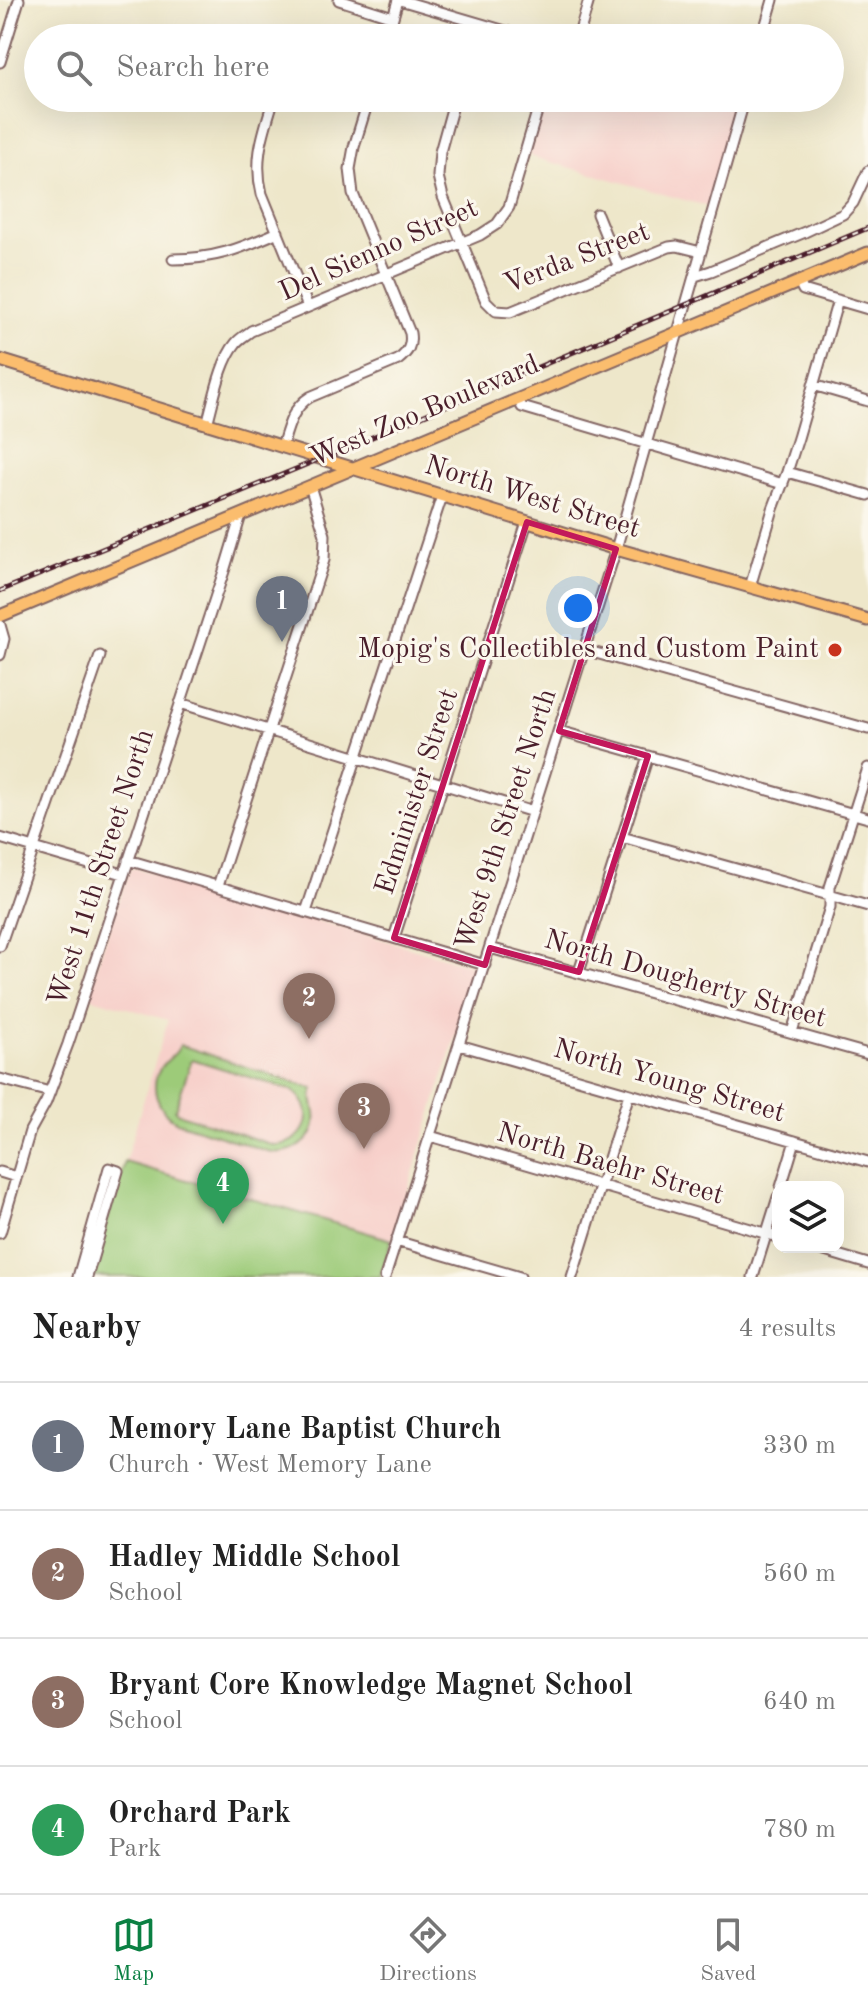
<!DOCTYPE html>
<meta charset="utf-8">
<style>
:root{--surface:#fff;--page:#f6f6f6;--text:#222;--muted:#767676;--line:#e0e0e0;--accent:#0b8043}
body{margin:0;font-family:"Old Standard TT",serif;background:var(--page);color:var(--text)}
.controls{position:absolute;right:24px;bottom:24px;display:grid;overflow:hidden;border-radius:16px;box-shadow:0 8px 32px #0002}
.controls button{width:72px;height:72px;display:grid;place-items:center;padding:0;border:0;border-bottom:2px solid var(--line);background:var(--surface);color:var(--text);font:40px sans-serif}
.you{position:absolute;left:578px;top:608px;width:28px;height:28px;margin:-20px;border:6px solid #fff;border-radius:50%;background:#1a73e8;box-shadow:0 0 0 12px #1a73e833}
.badge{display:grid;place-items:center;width:52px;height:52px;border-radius:50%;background:var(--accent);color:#fff;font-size:26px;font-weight:700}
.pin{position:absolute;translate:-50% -66px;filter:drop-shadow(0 2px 4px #0008)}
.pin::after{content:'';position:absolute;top:42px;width:28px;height:24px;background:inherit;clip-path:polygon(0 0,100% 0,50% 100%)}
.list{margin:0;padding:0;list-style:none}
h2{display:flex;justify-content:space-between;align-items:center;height:104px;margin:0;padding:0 32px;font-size:34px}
h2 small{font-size:26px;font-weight:400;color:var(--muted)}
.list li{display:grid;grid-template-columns:52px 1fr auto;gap:24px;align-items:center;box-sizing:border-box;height:128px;padding:0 32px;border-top:2px solid var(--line)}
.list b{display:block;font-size:30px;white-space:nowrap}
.list p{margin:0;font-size:26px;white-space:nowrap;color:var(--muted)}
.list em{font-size:26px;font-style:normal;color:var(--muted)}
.icon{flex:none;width:44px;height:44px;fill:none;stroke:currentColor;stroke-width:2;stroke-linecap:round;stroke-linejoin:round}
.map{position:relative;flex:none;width:868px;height:1277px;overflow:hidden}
.search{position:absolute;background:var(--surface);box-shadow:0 8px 32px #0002;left:24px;right:24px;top:24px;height:88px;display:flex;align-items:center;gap:20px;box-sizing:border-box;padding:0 28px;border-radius:44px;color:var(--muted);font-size:30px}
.sheet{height:616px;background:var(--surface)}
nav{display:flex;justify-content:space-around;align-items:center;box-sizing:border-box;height:112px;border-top:2px solid var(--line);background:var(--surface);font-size:22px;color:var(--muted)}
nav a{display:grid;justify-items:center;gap:4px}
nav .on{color:var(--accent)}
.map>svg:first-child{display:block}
.built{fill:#f7d0ca}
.green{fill:#9dcb79;stroke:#747552;stroke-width:2;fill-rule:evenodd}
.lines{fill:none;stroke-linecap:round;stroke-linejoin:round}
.minor-casing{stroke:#836563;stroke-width:13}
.major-casing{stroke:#836563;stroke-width:15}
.minor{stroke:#fff;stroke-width:9}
.major{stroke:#fbbd6e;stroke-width:11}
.rail-casing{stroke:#4a1f2b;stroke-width:5}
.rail{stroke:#fbf7ec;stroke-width:2;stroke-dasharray:6;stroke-linecap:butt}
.marked{fill:none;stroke:#c2185b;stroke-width:6;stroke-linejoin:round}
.poi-dot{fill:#c8321e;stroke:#fbf7ec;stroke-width:3}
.labels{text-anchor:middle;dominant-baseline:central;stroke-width:6;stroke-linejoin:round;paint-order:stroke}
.street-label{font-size:28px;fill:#4a1f2b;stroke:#fbf7ec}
.poi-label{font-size:28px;fill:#4a1f2b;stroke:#fbf7ec;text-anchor:end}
</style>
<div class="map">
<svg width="868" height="1277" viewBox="0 0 868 1277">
<rect width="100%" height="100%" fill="#fbf7ec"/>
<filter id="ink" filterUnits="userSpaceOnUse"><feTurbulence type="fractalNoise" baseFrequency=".0125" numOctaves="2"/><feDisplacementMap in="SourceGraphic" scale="16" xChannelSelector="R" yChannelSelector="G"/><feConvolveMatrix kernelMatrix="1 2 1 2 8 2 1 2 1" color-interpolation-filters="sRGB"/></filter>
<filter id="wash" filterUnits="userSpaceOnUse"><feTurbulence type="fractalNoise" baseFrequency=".006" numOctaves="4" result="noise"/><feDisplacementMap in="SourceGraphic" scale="32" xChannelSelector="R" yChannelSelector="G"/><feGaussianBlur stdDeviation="1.8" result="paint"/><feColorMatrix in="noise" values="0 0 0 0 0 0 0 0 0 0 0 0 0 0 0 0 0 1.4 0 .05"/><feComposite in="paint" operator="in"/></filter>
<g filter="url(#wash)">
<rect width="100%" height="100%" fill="#eee7ca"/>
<!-- built -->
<path class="built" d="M545,98H714L736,105L739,108L709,207L529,156Z
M133,867L474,966L477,969L392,1240L125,1162L168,1020L86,996L130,869Z"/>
<!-- green -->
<path class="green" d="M180,1045L314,1089C310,1099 314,1103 315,1113C319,1140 293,1155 270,1152L177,1122C157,1111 147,1085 163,1065C169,1057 176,1056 180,1045ZM192,1059L293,1091C320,1111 305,1146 273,1145L177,1113L175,1110Z
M125,1162L392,1240L380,1277H90Z"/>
</g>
<g filter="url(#ink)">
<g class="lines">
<defs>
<path id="minor" d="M339,0L393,17
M400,0L529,38
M387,38L398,0
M472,38L477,23
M578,38L589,0
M762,38L773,0
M0,62L19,0
M274,98C264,132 253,158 262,194L308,307
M455,98L440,152L438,176L443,197L486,301L496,311L510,312L669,247L677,246L701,252
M732,98L744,102
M597,214L619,268
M173,259C215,259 240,249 278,232
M695,276L711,271L805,232L843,214L853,203L868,171
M799,282L803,290L868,309
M813,385L868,401
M518,399L522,407L783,484
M207,424C214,400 220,362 236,343C240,338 246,335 251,331L480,235L497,224L509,207L541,98
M282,447C288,427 292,408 310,397L398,360C408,352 412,346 410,333L353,194L350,169L354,147L369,98
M787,472L868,495
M750,587L773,509L787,472L798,438L838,300
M0,625L4,639L0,655
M585,650L868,729
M180,703L533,812
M559,731L868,818
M622,837L868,906
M0,838L123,874
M128,860L485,965
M218,886L324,560L325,535L310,486
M306,912L442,496
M394,938L527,522
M0,946L100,656
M490,948L868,1054
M579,972L648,756
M792,1032L830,907V887L868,768
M459,1045L868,1162
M0,1079L50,1092
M430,1136L778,1237
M0,1172L16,1177
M781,1187L795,1141
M0,1233L30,1131L46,1102L68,1044L225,568L241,515
M396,1241L520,1277
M811,1247L868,1264
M78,1277L109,1168L118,1171L87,1277
M385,1277L616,549L745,98
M572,1277L629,1094
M753,1277L778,1197"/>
<path id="major" d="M0,360L616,549L868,620
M0,616L868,253"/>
</defs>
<!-- minor casing -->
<use href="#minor" class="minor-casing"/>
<!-- major casing -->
<use href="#major" class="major-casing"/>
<!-- minor -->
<use href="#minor" class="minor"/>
<!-- major -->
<use href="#major" class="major"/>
<defs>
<path id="rail" d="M0,591L320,459L868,228"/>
</defs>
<!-- rail casing -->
<use href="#rail" class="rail-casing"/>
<!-- rail -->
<use href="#rail" class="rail"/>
</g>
</g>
<!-- marked area -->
<path class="marked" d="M527,522L616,549L559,731L648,756L579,972L490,948L485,965L394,938Z"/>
<!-- markers -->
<circle class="poi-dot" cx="835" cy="650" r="8"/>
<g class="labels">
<!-- street labels -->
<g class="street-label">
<text transform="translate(379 251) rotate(-24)">Del Sienno Street</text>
<text transform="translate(577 259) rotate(-21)">Verda Street</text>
<text transform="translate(425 412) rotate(-23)">West Zoo Boulevard</text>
<text transform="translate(532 498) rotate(17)">North West Street</text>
<text transform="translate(418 792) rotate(-72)">Edminister Street</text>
<text transform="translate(507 820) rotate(-72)">West 9th Street North</text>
<text transform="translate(102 868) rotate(-72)">West 11th Street North</text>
<text transform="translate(685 980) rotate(16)">North Dougherty Street</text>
<text transform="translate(669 1082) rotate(16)">North Young Street</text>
<text transform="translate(610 1165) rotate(16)">North Baehr Street</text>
</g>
<!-- poi labels -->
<g class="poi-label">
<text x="819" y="650">Mopig's Collectibles and Custom Paint</text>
</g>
</g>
</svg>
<div class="controls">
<button><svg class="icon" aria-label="layers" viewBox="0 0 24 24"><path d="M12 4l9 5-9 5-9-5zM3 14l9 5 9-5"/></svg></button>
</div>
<div class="you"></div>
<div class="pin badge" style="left:282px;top:642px;background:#6b7280">1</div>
<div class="pin badge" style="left:309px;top:1039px;background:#8d6e63">2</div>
<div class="pin badge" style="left:364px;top:1149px;background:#8d6e63">3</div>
<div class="pin badge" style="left:223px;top:1224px;background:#2e9e5b">4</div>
<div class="search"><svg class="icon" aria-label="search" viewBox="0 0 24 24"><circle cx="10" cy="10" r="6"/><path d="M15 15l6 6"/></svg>Search here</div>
</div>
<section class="sheet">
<h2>Nearby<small>4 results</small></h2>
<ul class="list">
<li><span class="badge" style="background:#6b7280">1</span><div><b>Memory Lane Baptist Church</b><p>Church · West Memory Lane</p></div><em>330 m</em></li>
<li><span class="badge" style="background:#8d6e63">2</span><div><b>Hadley Middle School</b><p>School</p></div><em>560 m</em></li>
<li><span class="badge" style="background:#8d6e63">3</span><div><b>Bryant Core Knowledge Magnet School</b><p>School</p></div><em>640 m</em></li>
<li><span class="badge" style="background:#2e9e5b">4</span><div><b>Orchard Park</b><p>Park</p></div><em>780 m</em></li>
</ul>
</section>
<nav>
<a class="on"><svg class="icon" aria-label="map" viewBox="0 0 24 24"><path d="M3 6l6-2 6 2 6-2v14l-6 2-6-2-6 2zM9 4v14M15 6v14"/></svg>Map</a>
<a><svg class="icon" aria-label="directions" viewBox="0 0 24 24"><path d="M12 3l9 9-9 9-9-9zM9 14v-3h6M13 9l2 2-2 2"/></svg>Directions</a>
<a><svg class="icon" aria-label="saved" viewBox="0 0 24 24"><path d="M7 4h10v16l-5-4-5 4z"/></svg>Saved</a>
</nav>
